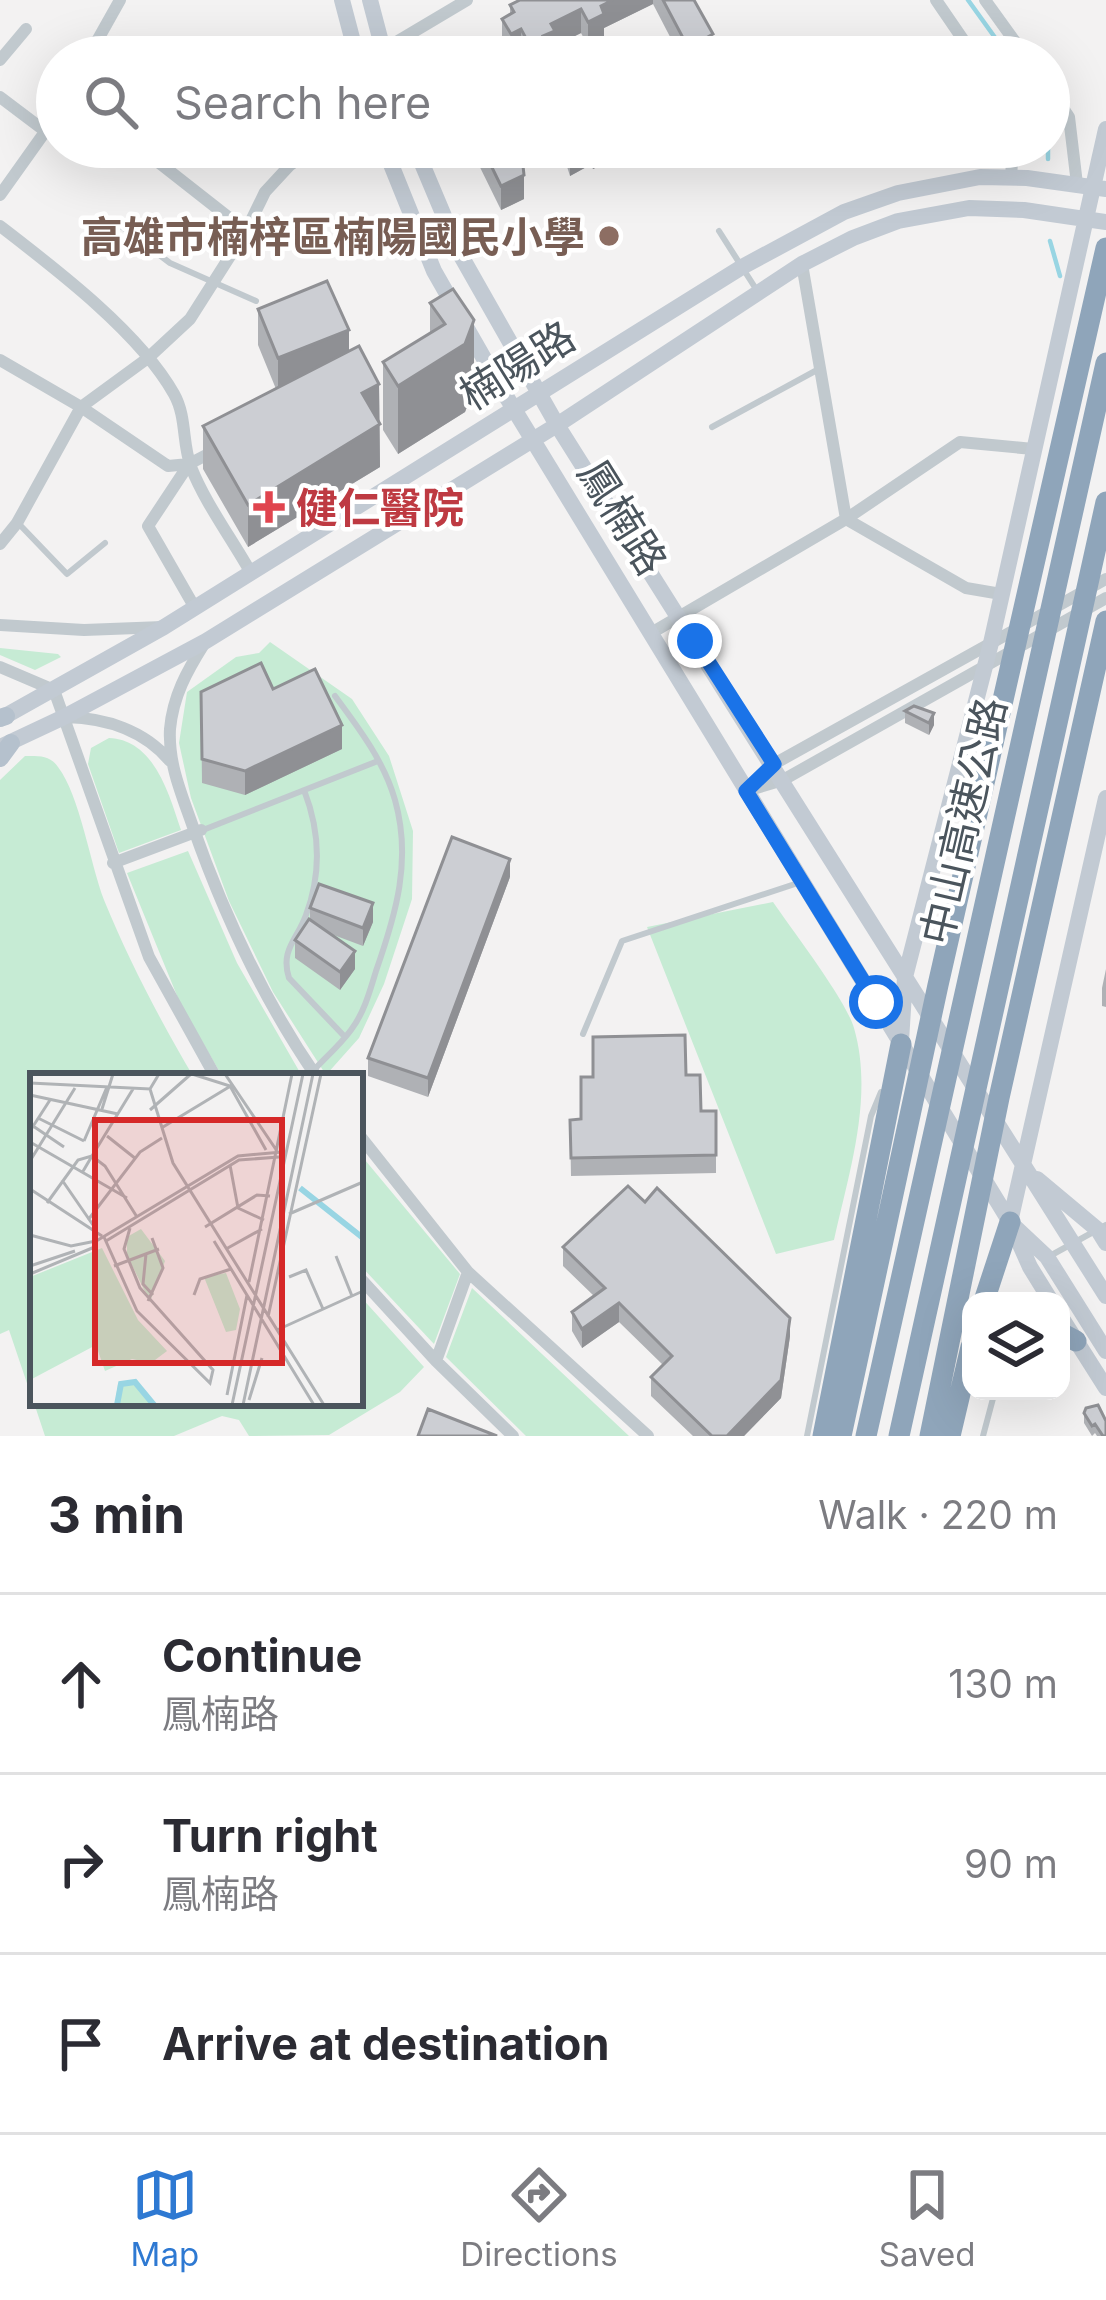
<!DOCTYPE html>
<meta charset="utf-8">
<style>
:root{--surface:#fff;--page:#f2f2f3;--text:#2b2b33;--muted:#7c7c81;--line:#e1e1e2;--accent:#2e79d2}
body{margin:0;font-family:Inter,"Noto Sans TC",sans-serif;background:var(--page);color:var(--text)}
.controls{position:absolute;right:36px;bottom:36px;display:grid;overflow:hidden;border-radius:24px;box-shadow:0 12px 48px #0002}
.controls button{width:108px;height:108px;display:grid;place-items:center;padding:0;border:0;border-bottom:3px solid var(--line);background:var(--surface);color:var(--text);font:60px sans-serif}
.stop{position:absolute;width:36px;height:36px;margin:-27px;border:9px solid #1a73e8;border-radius:50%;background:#fff}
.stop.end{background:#1a73e8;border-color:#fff;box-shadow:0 3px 12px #0008}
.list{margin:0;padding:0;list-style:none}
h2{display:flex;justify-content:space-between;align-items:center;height:156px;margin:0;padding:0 48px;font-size:51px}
h2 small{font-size:39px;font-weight:400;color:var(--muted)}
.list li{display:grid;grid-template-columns:78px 1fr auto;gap:36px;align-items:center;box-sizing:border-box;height:180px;padding:0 48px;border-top:3px solid var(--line)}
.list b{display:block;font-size:45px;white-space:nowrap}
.list p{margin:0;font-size:39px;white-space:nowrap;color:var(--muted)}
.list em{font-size:39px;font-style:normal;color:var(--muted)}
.icon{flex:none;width:66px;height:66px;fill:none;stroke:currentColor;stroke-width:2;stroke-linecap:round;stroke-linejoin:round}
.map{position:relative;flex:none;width:1106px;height:1436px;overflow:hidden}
.search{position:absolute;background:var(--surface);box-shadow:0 12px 48px #0002;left:36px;right:36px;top:36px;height:132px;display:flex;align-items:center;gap:30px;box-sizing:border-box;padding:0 42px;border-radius:66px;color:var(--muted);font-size:45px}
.sheet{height:696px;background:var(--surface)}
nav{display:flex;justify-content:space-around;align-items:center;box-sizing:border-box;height:168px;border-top:3px solid var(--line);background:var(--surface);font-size:33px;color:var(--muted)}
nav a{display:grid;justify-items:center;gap:6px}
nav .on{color:var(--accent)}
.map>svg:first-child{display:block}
.green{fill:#c6ebd4}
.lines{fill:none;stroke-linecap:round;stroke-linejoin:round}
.stream{stroke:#98d5e3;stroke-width:4.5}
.lane{stroke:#c1c9ce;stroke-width:6}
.street{stroke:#c1c9ce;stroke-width:12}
.secondary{stroke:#c2cad3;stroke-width:16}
.primary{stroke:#b5c1cd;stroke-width:18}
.highway{stroke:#8fa5ba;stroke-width:21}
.wall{fill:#afb1b5}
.shaded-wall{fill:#8f9094}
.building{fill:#ccced3;stroke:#8f9094;stroke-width:3}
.route{stroke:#1a73e8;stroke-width:15}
.education-dot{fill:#8d6e63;stroke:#fff;stroke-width:4.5}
.health-dot{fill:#e0444e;stroke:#fff;stroke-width:4.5}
.labels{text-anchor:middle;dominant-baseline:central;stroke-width:9;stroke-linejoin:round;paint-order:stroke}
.education-label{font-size:42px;font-weight:bold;fill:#785e54;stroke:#fff;text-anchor:end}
.street-label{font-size:42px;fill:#4b555d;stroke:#fff}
.health-label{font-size:42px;font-weight:bold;fill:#be3a42;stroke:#fff;text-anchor:start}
.inset-river{fill:none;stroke:#98d5e3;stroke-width:6}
.inset-road{fill:none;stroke:#b0b3b6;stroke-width:3}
.view{fill:#d62828;fill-opacity:0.15;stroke:#d62828;stroke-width:6}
.inset-edge{fill:none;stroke:#4b555d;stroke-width:6}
</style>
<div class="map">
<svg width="1106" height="1436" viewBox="0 0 1106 1436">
<rect width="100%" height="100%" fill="#f3f2f2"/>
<!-- green -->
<path class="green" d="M270,642L352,699L389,756L413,831L412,899L384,984L359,1038L326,1075L273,992L229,901L191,798L179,743L187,692L236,657L259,653Z
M0,648L58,654L61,657L35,670L0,655Z
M109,738C155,740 169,795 181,830L119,853L88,764L91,748Z
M25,756C39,756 50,755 58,767C80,796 90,863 104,900C129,961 160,1020 193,1076H33V1401L9,1330L0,1334V780Z
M188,851L237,963L302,1076H222L180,1003L127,873Z
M773,902C792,930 846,1000 854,1028C874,1097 849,1172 834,1240L776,1254L647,927Z
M360,1154L460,1274L434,1344L360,1265Z
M472,1288L629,1436H526L446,1357Z
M360,1296L424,1367L400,1392L329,1435L249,1436L239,1420L222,1416L174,1436H45L34,1403H360Z"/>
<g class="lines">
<!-- stream -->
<path class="stream" d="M968,0L1009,57
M1048,147V159
M1050,241L1060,276"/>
<!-- lane -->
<path class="lane" d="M117,223L170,263L256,301
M719,231L756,289
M712,427L817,370
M20,525L67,574L105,543
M304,790C320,831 322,872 306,915C297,940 280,950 289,978L345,1037
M203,830L378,761
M583,1034L622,941L801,882
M313,1071C326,1057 340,1045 351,1030C364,1013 370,991 376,971C396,914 412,860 395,800C384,761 358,727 335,696
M1048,1257L1106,1225
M807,1436L871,1116L881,1092
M983,1436L995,1391"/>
<!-- street -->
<path class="street" d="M936,0L975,57
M985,0L1026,57
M181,47L199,57
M383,50L467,0
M88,57L120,0
M0,60L26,29
M1049,87L1069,117L1077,184
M0,97L45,131
M139,147L246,231
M266,147L290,165
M1011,177L1013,147
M0,195L57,115
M0,226C56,269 140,333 174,394C187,417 182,444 191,467C205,503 232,539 251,573
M802,264L846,519L966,588L1001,594
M0,360L81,407L168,466L189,464L216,450
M189,464L148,526L195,608
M0,544L17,523L81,407L148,358L190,319L246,231L265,192L290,165L316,147
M0,625L84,630L163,627
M653,632L846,519L960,442L1033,449
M204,644C187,671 173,696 170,729C168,764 182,795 193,827C224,915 263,999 316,1076
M0,667L54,690L149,957L215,1076
M66,717C105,718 144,730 170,761
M753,789L783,780L1106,598
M746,791L774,764L1106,579
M113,863L201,830
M360,1136L468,1272L648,1436
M360,1278L436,1361L513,1436
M436,1361L468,1272"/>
<!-- secondary -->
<path class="secondary" d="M342,0L357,57
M370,0L385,57
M384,147L434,271L498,383L1010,1222L1030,1267L1051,1301
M415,147L460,254L557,425L1106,1296
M0,719L164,627L742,267L844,212L898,193L980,177L1027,178L1106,189
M0,747L64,717L206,641L557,425L802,264L853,238L898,221L969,208L1024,210L1106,222
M901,1041L905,977L991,643L1106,129
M1037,1179L1098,1230L1106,1243
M1010,1222L1106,798
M1015,1227L1047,1257L1106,1351
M1061,1317L1106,1388"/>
<!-- primary -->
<path class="primary" d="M0,718L6,716
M0,758L11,743"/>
<!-- highway -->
<path class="highway" d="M984,1301L1010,1222
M1061,1333L1076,1341
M823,1436L901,1044
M841,1436L938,985L1106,248
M866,1436L1106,363
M899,1436L1106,502
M930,1436L999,1098L1106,621
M950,1436L971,1347"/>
</g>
<!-- wall -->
<path class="wall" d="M520,0H694L713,49L680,56L653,4L604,28V38L588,46L581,33L555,46V57H523L521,53L510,57L502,43V19L510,14V5Z
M470,147H506L524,199L501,210Z
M563,147H638L593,169L590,165L570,176L563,154Z
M453,289L474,388L465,412L398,454L383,430V362L430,333V303Z
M258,309L349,351L379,384L380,467L248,547L203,469V426L276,389L258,345Z
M273,689L342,749L245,795L202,783L201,692Z
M905,711L934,725L929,735L905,723Z
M510,877L428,1097L368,1076V1058Z
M310,908L373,922L363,946L331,934L355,969L340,990L295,958V940L310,919Z
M1106,969V1007L1102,1006V988Z
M686,1075L716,1155V1173L571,1176L570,1120L581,1119Z
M563,1247L790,1336L781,1398L744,1436H693L651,1396V1377L663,1365L619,1322L582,1348L572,1331V1312L594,1296L563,1266Z
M1084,1413L1106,1436H1097L1095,1433L1092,1436L1084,1423Z"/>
<!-- shaded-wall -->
<path class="shaded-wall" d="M613,0H653V4L604,28V38L588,46V22L601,6Z
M581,9V33L555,46V55L550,57L543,36L551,24Z
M521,29V53L511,57V34Z
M579,147H590V165L570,176V151Z
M593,147H638L593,169Z
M524,175V199L501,210V186Z
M474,320V388L465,412L398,454V386Z
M349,330V365L278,394V358Z
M379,384L380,467L248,547V505L362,393Z
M934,713V725L929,735V723Z
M342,725V749L245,795V771Z
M510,859V877L428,1097V1078Z
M373,903V922L363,946V928Z
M355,951V969L340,990V972Z
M619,1303V1322L582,1348V1329Z
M790,1318V1336L781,1398L744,1436H727Z"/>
<!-- building -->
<path class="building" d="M520,0H613L601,6L604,14L588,22L581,9L551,24L555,31L543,36L555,57H536L521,29L511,34L502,19L514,12L510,5Z
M663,0H694L713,34L706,38L718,57H678L690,51Z
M482,147H506L508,152L521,147L524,175L501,186Z
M327,281L349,330L278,358L258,309Z
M453,289L474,320L465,344L398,386L383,362L445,324L430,303Z
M359,346L379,384L362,393L380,424L248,505L203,426Z
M261,663L273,689L315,669L342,725L245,771L202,759L201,692Z
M914,706L934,713L929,723L905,711Z
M452,837L510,859L428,1078L368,1058Z
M319,884L373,903L363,928L310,908Z
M309,919L355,951L340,972L295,940Z
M685,1035L686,1075H700L701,1111H716V1155L571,1158L570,1120L581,1119V1077H593V1037Z
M628,1186L645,1202L657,1188L790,1318L781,1380L727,1436H712L651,1377L672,1356L619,1303L582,1329L572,1312L605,1288L563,1247Z
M1098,1405L1106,1421V1436H1103L1095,1424L1092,1426L1084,1413L1086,1408Z
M428,1409L497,1436H418Z"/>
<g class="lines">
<!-- route -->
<path class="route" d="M695,641L774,764L746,791L876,1002"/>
</g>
<!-- markers -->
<circle class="education-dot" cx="609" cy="236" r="12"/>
<path class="health-dot" d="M263 489h12v12h12v12h-12v12h-12v-12h-12v-12h12z"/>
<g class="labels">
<!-- education labels -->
<g class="education-label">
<text x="585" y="236">高雄市楠梓區楠陽國民小學</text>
</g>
<!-- street labels -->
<g class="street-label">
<text transform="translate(517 365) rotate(-32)">楠陽路</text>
<text transform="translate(623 517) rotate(58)">鳳楠路</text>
<text transform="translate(963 821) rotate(-77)">中山高速公路</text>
</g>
<!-- health labels -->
<g class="health-label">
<text x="296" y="507">健仁醫院</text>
</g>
</g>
<!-- overview -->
<g transform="translate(30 1073)">
<rect width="333" height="333" fill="#f3f2f2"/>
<path d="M111,156L135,188L120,229L97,182V164ZM72,175L108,247L137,278L121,290L102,286L75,298L66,272L0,307V204ZM196,200L210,236L206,257L196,259L174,204ZM107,307L123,332H85L88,311Z" fill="#c6ebd4"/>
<path class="inset-river" d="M270,115L333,165M87,332L91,311L105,309L124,332"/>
<path class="inset-road" d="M162,1L200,13L236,77M195,1L247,78M0,10L120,16L129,1M120,16L143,90L294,332M0,22L88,41M72,36L83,1M120,37L161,1M8,45L54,68M3,53L34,74M133,54L199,14M0,58L20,27M77,63L106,86M54,68L77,14M0,69L97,125M0,88L45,15M200,92L208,135L234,147M52,100L62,83L75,93L107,144M32,107L63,152M0,116L72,163M17,130L48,87L62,83L103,16M259,141L333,109M58,147L110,79L132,65M175,154L227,122L240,123M0,162L41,173L66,168M74,164L107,238L180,310L183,297L110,215L94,176L100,155M76,168L209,87L249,84M184,168L284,332M63,170L208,83L252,79M196,176L232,156M116,181L113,211L123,222M306,183L322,223M0,193L45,178M84,193L129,176M0,201L67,173M259,204L276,197L293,236M219,209L262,1M164,222L170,206L201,196M118,228L133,195L122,165M238,244L291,1M247,257L333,218M197,322L217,222M219,327L232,285M202,332L273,1M213,332L283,1"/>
<path class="view" d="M65,47H252V290H65Z"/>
<rect width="333" height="333" class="inset-edge"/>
</g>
</svg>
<div class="controls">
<button><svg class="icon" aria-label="layers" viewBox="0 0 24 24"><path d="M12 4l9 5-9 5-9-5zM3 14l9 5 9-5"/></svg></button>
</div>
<div class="stop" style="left:876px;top:1002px"></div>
<div class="stop end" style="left:695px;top:641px"></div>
<div class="search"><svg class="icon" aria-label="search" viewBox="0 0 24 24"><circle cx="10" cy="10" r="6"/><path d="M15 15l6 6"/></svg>Search here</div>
</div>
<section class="sheet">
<h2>3 min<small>Walk · 220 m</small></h2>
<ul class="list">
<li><svg class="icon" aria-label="ahead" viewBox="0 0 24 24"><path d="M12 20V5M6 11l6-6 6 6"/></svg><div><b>Continue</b><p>鳳楠路</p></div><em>130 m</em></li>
<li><svg class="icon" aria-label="right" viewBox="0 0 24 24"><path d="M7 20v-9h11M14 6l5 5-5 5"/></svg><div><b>Turn right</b><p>鳳楠路</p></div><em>90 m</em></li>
<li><svg class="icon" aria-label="arrive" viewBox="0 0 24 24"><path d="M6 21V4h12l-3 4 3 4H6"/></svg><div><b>Arrive at destination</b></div></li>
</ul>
</section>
<nav>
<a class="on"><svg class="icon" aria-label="map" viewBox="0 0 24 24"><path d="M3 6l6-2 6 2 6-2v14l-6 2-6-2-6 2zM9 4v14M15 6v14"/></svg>Map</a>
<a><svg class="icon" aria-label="directions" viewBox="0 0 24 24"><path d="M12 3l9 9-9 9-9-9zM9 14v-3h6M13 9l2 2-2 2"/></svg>Directions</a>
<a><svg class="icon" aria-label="saved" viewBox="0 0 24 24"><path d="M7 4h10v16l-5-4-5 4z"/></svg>Saved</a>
</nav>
